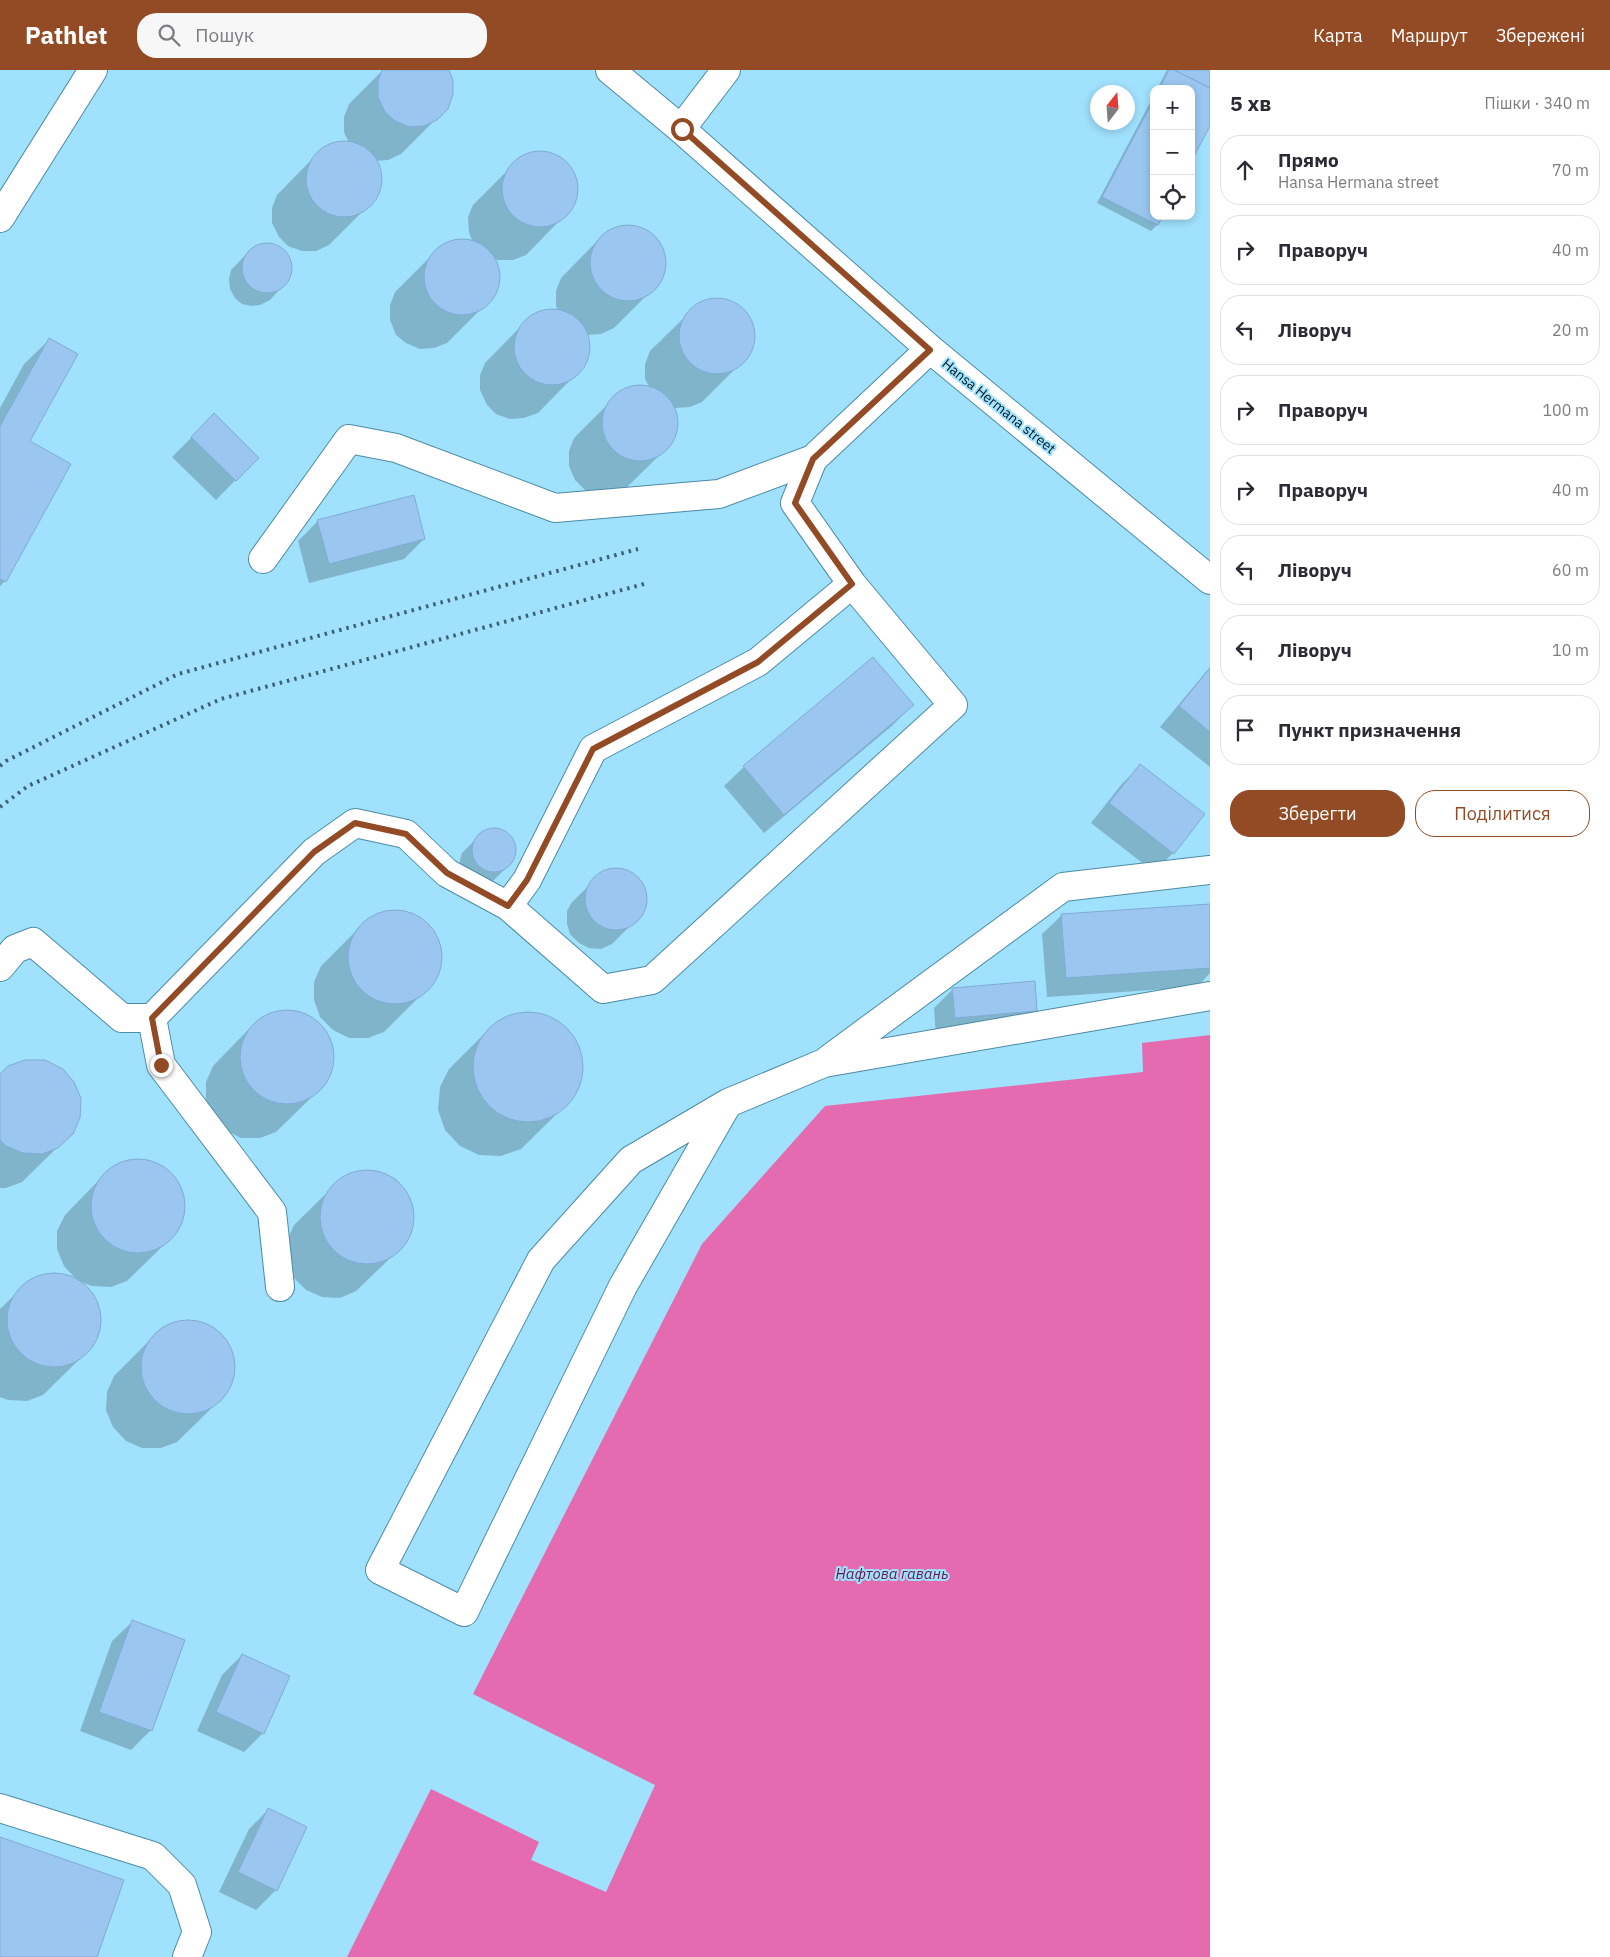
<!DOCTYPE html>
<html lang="uk">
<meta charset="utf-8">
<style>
:root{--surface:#fff;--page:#f7f7f7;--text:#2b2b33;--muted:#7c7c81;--line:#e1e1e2;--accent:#924b25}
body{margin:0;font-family:"IBM Plex Sans",sans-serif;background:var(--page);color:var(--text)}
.controls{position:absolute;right:15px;top:15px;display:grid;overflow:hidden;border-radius:10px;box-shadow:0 2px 8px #0003}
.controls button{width:45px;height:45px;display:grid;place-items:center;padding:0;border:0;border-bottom:1px solid var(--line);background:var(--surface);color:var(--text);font:25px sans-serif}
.compass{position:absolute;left:1090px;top:15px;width:45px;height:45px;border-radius:50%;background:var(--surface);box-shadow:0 2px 8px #0003;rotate:17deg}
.stop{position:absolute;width:15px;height:15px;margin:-11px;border:4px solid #924b25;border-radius:50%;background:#fff}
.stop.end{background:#924b25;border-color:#fff;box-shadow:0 1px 5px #0008}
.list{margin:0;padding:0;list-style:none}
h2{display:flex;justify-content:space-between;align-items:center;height:65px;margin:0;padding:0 20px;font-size:21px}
h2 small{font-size:16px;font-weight:400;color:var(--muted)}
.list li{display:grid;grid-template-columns:32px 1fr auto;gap:15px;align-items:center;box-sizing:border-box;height:70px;margin:0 10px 10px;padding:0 10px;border:1px solid var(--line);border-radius:20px}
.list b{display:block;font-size:19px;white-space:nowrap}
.list p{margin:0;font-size:16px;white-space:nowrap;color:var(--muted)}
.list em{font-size:16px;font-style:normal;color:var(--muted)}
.actions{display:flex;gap:10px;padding:15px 20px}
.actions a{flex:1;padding:11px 0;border:1px solid var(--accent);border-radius:20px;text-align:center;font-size:18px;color:var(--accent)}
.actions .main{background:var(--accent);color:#fff}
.icon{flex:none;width:28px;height:28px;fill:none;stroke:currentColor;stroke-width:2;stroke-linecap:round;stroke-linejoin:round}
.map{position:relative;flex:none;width:1210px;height:1887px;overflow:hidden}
header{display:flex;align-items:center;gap:30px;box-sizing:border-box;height:70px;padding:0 25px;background:var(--accent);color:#fff}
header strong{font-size:24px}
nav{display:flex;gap:28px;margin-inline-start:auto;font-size:18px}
.search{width:350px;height:45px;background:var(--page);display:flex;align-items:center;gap:12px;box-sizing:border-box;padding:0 18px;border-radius:20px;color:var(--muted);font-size:19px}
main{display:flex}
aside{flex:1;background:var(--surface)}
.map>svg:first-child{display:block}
.water{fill:#e56bb0}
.shadow{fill:#0003}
.building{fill:#9ac6f0;stroke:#80abd4}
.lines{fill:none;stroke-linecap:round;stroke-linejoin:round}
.minor-casing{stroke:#4c8ba5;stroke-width:30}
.minor{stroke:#fff;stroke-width:28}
.rail{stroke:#3b6273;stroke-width:4;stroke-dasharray:2.5 5;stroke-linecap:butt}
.route{stroke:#924b25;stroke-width:6}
.labels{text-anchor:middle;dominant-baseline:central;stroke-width:4;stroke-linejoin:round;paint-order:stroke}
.street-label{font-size:14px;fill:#011a24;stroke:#a0e1fd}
.water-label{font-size:15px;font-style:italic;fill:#661948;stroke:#a0e1fd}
</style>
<header>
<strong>Pathlet</strong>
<div class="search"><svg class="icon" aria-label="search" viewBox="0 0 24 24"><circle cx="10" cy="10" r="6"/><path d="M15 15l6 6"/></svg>Пошук</div>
<nav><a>Карта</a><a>Маршрут</a><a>Збережені</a></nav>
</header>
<main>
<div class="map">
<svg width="1210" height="1887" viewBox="0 0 1210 1887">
<rect width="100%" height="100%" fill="#a0e1fd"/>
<!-- water -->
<path class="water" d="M1210,965V1887H347L431,1719L539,1772L531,1790L606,1822L655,1715L473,1624L702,1174L825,1036L1143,1002L1142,973Z"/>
<!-- shadow -->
<path class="shadow" d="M383,0H447V38L401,84L388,90L375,91L380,101V115L375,129L329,175L316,181H302L288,176L279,167L272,153V138L277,125L322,79L335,74L349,73L344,62V47L349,34Z
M1167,0H1210V54L1191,19H1157Z
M1154,25V146H1161L1157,155L1151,161L1097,133Z
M532,83H546L560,88L571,98L576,111L577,125L571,139L526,185L513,190H498L493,189L498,199V213L493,227L447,273L434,278L420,279L406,273L396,265L390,250V235L395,222L440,177L454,171L467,170L473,173L469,162L468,147L473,135L519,89Z
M633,156L648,162L658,173L664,185V199L659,213L614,258L601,264L586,265L588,282L583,297L538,343L524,348L510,349L496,344L487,335L480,320V305L485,293L530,247L543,241H558L556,236V221L561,208L606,162L620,157Z
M269,174L278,176L286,183L290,191L291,200L289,209L270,230L260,235L251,236L242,234L235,228L230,219L229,209L231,200L252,178L260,175Z
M722,229L737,235L748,246L753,258L754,272L748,286L702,332L690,337L674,338L676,344L677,358L672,373L626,418L598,425L585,420L575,410L569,396V381L574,368L619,323L632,317L650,318L645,309V294L650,281L696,236L709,230Z
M50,269L28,372L5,511L0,516V338L24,294Z
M214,345L257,388L216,430L172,387Z
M318,451L424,469L404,489L309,513L298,471Z
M1210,597V697L1160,657Z
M912,635L893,655L764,763L724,716L744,697Z
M1140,696L1173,783L1154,802L1091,753L1121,715Z
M489,759H497L505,762L512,767L515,775L516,783L513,791L494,810L486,814L460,799V790L462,783L482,763Z
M612,800H623L634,805L642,814L646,824L645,836L640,846L612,874L601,879L589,878L579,873L570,864L567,854V841L572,832L601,804Z
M1210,835V903L1197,917L1047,927L1042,864L1062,845Z
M387,841L406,842L423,850L435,862L441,879L440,898L433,913L384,962L368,968H349L333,960L320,947L314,930V912L321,896L370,847Z
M953,919L1036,940L1017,960L936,967L934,938Z
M279,941L298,942L315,950L327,963L333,979L332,998L325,1014L276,1062L260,1068H241L225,1060L212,1047L206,1030V1012L213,996L248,960L262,947Z
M520,943H541L560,953L575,969L582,988L581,1009L572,1029L521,1079L501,1086L479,1085L460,1076L445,1060L438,1040L440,1017L449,999L484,964L499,950Z
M0,1006L72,1063L22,1112L6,1118H0Z
M130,1090H149L167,1099L178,1112L184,1128V1147L177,1162L127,1211L111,1217L92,1216L81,1212L94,1225L100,1242V1261L93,1276L43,1325L27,1331L8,1330L0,1327V1239L30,1210L46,1204L65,1205L77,1210L64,1196L57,1179V1161L65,1145L100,1109L114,1096Z
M360,1101H378L396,1109L407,1123L413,1138V1158L406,1173L356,1221L340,1228L322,1227L306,1220L292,1206L287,1171L294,1155L343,1107Z
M180,1251L199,1252L216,1260L228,1273L234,1289L233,1309L226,1324L177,1372L161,1378H142L126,1371L113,1357L106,1340L107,1322L114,1306L149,1271L163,1258Z
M132,1552L151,1660L131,1680L80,1661L112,1571Z
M242,1585L263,1663L244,1682L197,1661L222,1605Z
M268,1740L306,1758L276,1820L256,1840L219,1822L249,1759Z"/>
<!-- building -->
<path class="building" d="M382,0H449L453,10V24L448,39L437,50L424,56L409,57L395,51L385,42L378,27V11Z
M1169,0H1174L1210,18V56L1191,92V19H1159Z
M1174,0H1210V18Z
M1154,29V146H1163L1158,155L1102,127Z
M306 109a38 38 0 1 1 76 0a38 38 0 1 1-76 0Z
M502 119a38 38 0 1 1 76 0a38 38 0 1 1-76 0Z
M590 193a38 38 0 1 1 76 0a38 38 0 1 1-76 0Z
M424 207a38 38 0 1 1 76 0a38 38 0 1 1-76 0Z
M242 198a25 25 0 1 1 50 0a25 25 0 1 1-50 0Z
M679 266a38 38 0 1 1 76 0a38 38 0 1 1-76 0Z
M514 277a38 38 0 1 1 76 0a38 38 0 1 1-76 0Z
M49,268L78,284L30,371L71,394L6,512L0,509V356Z
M602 353a38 38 0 1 1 76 0a38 38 0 1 1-76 0Z
M214,343L259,388L236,411L191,367Z
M414,425L425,469L329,494L317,450Z
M873,587L914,635L784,745L743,696Z
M1210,598V662L1179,636Z
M1140,694L1205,744L1174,784L1109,733Z
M472 780a22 22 0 1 1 44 0a22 22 0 1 1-44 0Z
M585 829a31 31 0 1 1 62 0a31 31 0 1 1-62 0Z
M1210,834V898L1066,908L1061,844Z
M348 887a47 47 0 1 1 94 0a47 47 0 1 1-94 0Z
M1035,911L1037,941L955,948L952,918Z
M240 987a47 47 0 1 1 94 0a47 47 0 1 1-94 0Z
M473 997a55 55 0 1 1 110 0a55 55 0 1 1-110 0Z
M25,990H45L63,999L74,1012L81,1028L80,1048L73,1064L58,1078L42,1084L23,1083L6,1076L0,1070V1004L8,996Z
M91 1136a47 47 0 1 1 94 0a47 47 0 1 1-94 0Z
M320 1147a47 47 0 1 1 94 0a47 47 0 1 1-94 0Z
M7 1250a47 47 0 1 1 94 0a47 47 0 1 1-94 0Z
M141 1297a47 47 0 1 1 94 0a47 47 0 1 1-94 0Z
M132,1550L185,1570L152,1661L99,1642Z
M242,1584L290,1606L264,1664L216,1642Z
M268,1738L307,1757L277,1821L238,1802Z
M0,1767L124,1810L97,1887H0Z"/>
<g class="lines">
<defs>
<path id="minor" d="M610,0L681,59L930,279L1210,510
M681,59L726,0
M0,148L93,0
M263,489L349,369L396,378L555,438L719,424L813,389L930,279
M508,836L603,919L652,910L953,635L852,514L795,433L813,389
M0,897L15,879L33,872L122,948H152L314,782L355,753L406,764L447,803L508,836L527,810L593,679L758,592L852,514
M152,948L161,995L272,1142L280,1217
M829,989L1063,817L1210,800
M728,1033L623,1216L464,1542L380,1500L541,1190L631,1090L728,1033L824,993L1210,926
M0,1738L153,1786L182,1815L197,1862L187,1887"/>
</defs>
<!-- minor casing -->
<use href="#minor" class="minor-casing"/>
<!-- minor -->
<use href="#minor" class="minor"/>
<!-- rail -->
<path class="rail" d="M0,696L6,691L178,604L638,479
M0,737L28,716L221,629L644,514"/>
</g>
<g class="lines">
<!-- route -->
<path class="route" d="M161,995L152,948L314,782L355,753L406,764L447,803L508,836L527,810L593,679L758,592L852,514L795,433L813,389L930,280L682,59"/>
</g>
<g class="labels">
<!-- street labels -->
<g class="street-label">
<text transform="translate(999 336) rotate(39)">Hansa Hermana street</text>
</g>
<!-- water labels -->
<g class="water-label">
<text x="892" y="1503">Нафтова гавань</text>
</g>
</g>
</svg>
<div class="controls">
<button>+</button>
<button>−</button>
<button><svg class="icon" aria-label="locate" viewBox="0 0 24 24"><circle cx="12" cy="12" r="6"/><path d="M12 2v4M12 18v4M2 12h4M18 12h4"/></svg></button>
</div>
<svg class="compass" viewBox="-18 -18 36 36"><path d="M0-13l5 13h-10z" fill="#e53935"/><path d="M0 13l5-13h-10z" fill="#7c7c81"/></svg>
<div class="stop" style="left:682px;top:59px"></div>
<div class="stop end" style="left:161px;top:995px"></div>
</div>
<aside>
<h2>5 хв<small>Пішки · 340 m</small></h2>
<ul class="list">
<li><svg class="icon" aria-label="ahead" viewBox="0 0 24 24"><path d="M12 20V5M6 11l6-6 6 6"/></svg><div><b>Прямо</b><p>Hansa Hermana street</p></div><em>70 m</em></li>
<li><svg class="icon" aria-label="right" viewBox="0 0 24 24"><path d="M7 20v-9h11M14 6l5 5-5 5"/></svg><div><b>Праворуч</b></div><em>40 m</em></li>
<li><svg class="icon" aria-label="left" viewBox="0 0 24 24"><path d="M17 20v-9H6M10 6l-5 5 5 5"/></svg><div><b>Ліворуч</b></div><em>20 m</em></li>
<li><svg class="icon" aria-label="right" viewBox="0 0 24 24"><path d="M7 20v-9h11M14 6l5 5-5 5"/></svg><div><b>Праворуч</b></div><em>100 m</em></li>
<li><svg class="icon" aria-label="right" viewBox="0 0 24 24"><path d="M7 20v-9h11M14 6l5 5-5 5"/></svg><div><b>Праворуч</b></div><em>40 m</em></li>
<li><svg class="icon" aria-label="left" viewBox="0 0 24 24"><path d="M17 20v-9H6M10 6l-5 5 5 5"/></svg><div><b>Ліворуч</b></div><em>60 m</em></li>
<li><svg class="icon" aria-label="left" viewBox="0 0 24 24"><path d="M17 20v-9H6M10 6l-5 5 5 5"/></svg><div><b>Ліворуч</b></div><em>10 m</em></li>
<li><svg class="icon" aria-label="arrive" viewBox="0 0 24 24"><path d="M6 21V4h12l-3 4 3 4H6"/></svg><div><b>Пункт призначення</b></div></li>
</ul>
<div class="actions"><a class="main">Зберегти</a><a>Поділитися</a></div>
</aside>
</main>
